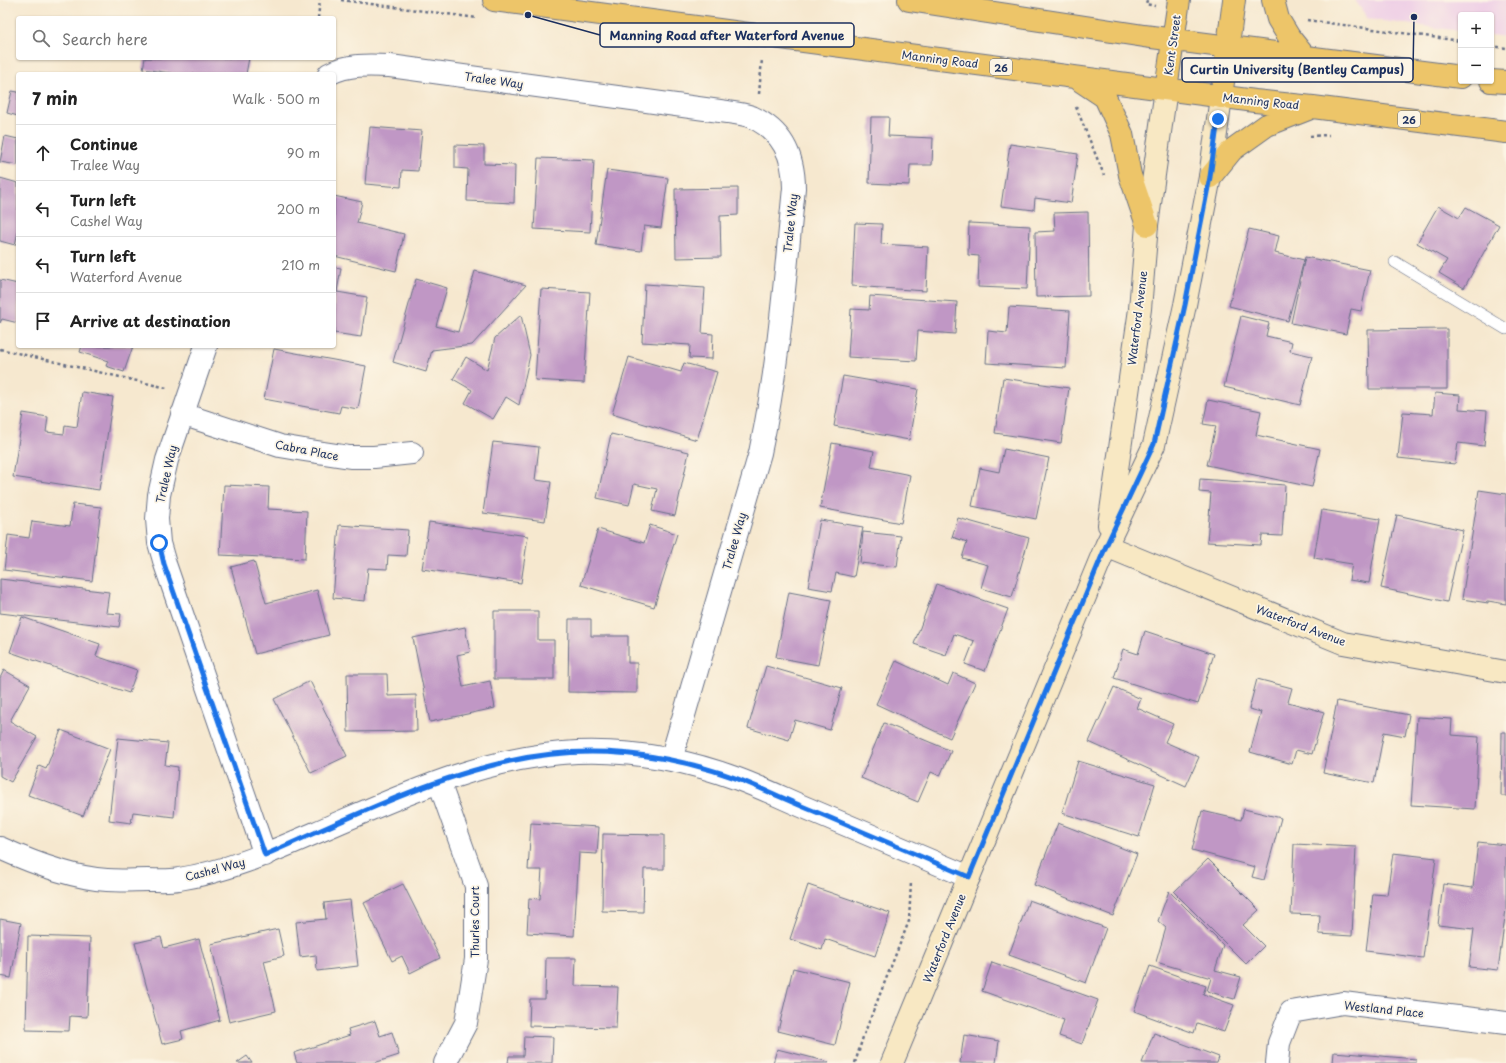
<!DOCTYPE html>
<meta charset="utf-8">
<style>
:root{--surface:#fff;--page:#f2f2f2;--text:#222;--muted:#767676;--line:#e0e0e0}
body{margin:0;font-family:"Playpen Sans",sans-serif;background:var(--page);color:var(--text)}
.controls{position:absolute;right:12px;top:12px;display:grid;overflow:hidden;border-radius:4px;box-shadow:0 1px 3px #0004}
.controls button{width:36px;height:36px;display:grid;place-items:center;padding:0;border:0;border-bottom:1px solid var(--line);background:var(--surface);color:var(--text);font:20px sans-serif}
.stop{position:absolute;width:12px;height:12px;margin:-9px;border:3px solid #1a73e8;border-radius:50%;background:#fff}
.stop.end{background:#1a73e8;border-color:#fff;box-shadow:0 1px 4px #0008}
.list{margin:0;padding:0;list-style:none}
h2{display:flex;justify-content:space-between;align-items:center;height:52px;margin:0;padding:0 16px;font-size:17px}
h2 small{font-size:13px;font-weight:400;color:var(--muted)}
.list li{display:grid;grid-template-columns:26px 1fr auto;gap:12px;align-items:center;box-sizing:border-box;height:56px;padding:0 16px;border-top:1px solid var(--line)}
.list b{display:block;font-size:15px;white-space:nowrap}
.list p{margin:0;font-size:13px;white-space:nowrap;color:var(--muted)}
.list em{font-size:13px;font-style:normal;color:var(--muted)}
.icon{flex:none;width:22px;height:22px;fill:none;stroke:currentColor;stroke-width:2;stroke-linecap:round;stroke-linejoin:round}
.map{position:relative;flex:none;width:1506px;height:1063px;overflow:hidden}
.search{position:absolute;background:var(--surface);box-shadow:0 1px 3px #0004;left:16px;top:16px;width:320px;height:44px;display:flex;align-items:center;gap:10px;box-sizing:border-box;padding:0 14px;border-radius:4px;color:var(--muted);font-size:15px}
.panel{position:absolute;background:var(--surface);box-shadow:0 1px 3px #0004;left:16px;top:72px;width:320px;height:276px;border-radius:4px}
.map>svg:first-child{display:block}
.built{fill:#efd0e6}
.building{fill:#c097c5}
.lines{fill:none;stroke-linecap:round;stroke-linejoin:round}
.lane-casing{stroke:#687086;stroke-width:12}
.street-casing{stroke:#687086;stroke-width:24}
.secondary-casing{stroke:#687086;stroke-width:24}
.primary-casing{stroke:#687086;stroke-width:24}
.path{stroke:#687086;stroke-width:2.5;stroke-dasharray:3 3;stroke-linecap:butt}
.lane{stroke:#fff;stroke-width:11}
.street{stroke:#fff;stroke-width:22}
.secondary{stroke:#f8e8c3;stroke-width:22}
.primary{stroke:#edc569;stroke-width:22}
.route{stroke:#1a73e8;stroke-width:5}
.labels{text-anchor:middle;dominant-baseline:central;stroke-width:3.5;stroke-linejoin:round;paint-order:stroke}
.shield{fill:#fcf5e5;stroke:#5e6a86;stroke-width:1}
.shield-label{font-size:10px;font-weight:bold;fill:#1b2f5e}
.street-label{font-size:11px;fill:#1b2f5e;stroke:#fcf5e5}
.leader{fill:none;stroke:#1b2f5e;stroke-width:1.5}
.callout-dot{fill:#1b2f5e;stroke:#fcf5e5;stroke-width:1.5}
.callout{fill:#fcf5e5;stroke:#1b2f5e;stroke-width:1.5}
.callout-label{font-size:12px;text-anchor:middle;font-weight:bold;fill:#1b2f5e}
</style>
<div class="map">
<svg width="1506" height="1063" viewBox="0 0 1506 1063">
<rect width="100%" height="100%" fill="#fcf5e5"/>
<filter id="ink" filterUnits="userSpaceOnUse"><feTurbulence type="fractalNoise" baseFrequency=".025" numOctaves="2"/><feDisplacementMap in="SourceGraphic" scale="8" xChannelSelector="R" yChannelSelector="G"/><feConvolveMatrix kernelMatrix="1 2 1 2 8 2 1 2 1" color-interpolation-filters="sRGB"/></filter>
<filter id="wash" filterUnits="userSpaceOnUse"><feTurbulence type="fractalNoise" baseFrequency=".012" numOctaves="4" result="noise"/><feDisplacementMap in="SourceGraphic" scale="16" xChannelSelector="R" yChannelSelector="G"/><feGaussianBlur stdDeviation="0.9" result="paint"/><feColorMatrix in="noise" values="0 0 0 0 0 0 0 0 0 0 0 0 0 0 0 0 0 1.4 0 .05"/><feComposite in="paint" operator="in"/></filter>
<g filter="url(#wash)">
<rect width="100%" height="100%" fill="#f6e8cf"/>
<!-- built -->
<path class="built" d="M1355,0H1506V37L1491,35V15H1461V31L1368,19Z"/>
<g id="blocks">
<!-- building -->
<path class="building" d="M145,58H249L246,74H177L143,69Z
M12,91L18,92V116L7,113Z
M871,117H889L888,136L933,138L932,165H910L909,185L869,183Z
M370,127L422,131L418,171L402,170L401,187L365,184Z
M5,136L18,139V165L0,162Z
M1010,144L1078,154L1071,203L1035,198L1034,210L1001,206Z
M455,145L484,146V164L515,165L514,203L467,201L468,169L455,168Z
M538,158L594,160L590,232L534,229Z
M607,170L668,178L661,228L644,226L641,251L596,245Z
M0,178L18,183V232L15,245L0,241Z
M738,188V215L720,216L721,257L676,258L675,189Z
M334,196L362,202L357,223L404,234L396,271L334,256Z
M1438,206L1459,218L1466,207L1499,225L1464,288L1439,273L1447,260L1417,243Z
M1088,212L1089,296L1036,297L1035,232L1055,231L1054,213Z
M855,223L882,224L881,244L928,247L926,291L852,286Z
M969,223L1030,226L1027,289L978,287L979,256L968,255Z
M1249,229L1279,236L1275,253L1304,260L1288,321L1229,306Z
M1305,257L1370,270L1361,311L1351,309L1346,334L1291,323Z
M334,267L341,268L337,292L367,297L361,337L334,333Z
M475,271L526,285L472,345L432,350L426,372L393,362L416,279L447,288L436,326L458,332Z
M0,280L18,284V323L2,319L0,323Z
M645,284L705,288L702,333L713,334L712,359L689,358L690,345L642,342Z
M541,289L590,292L584,383L535,380Z
M870,296L957,302L955,334L918,331L916,361L848,357L851,309L869,310Z
M1009,307L1070,311L1066,368L986,363L988,331L1007,333Z
M521,315L530,355L519,405L506,397L493,419L465,403L472,390L453,379L466,357L487,370L495,338Z
M1241,316L1269,323L1266,336L1292,342L1290,351L1312,356L1300,405L1224,387Z
M1447,329V389H1369L1368,330Z
M82,346H133L124,372L106,366L108,361L80,352Z
M274,349L366,366L358,409L341,406L339,413L264,399Z
M629,357L681,372L684,363L717,372L697,440L612,414Z
M843,376L918,389L909,440L834,426Z
M1003,378L1069,388L1061,443L995,433Z
M82,392L113,397L99,490L13,477L23,413L48,417L46,432L64,434L65,425L77,427Z
M1435,393L1460,395L1459,409L1487,411L1484,446L1458,443L1455,464L1398,458L1403,412L1433,414Z
M1208,400L1261,411L1256,435L1320,449L1312,487L1207,465L1216,426L1203,424Z
M611,434L689,452L675,516L652,511L657,489L634,484L629,505L597,498Z
M493,442L539,447L535,480L551,482L545,521L483,513Z
M832,443L874,451L871,467L910,475L901,523L820,508Z
M1004,449L1049,458L1036,519L972,506L980,468L999,472Z
M1200,479L1285,485L1282,536L1262,535L1261,545L1207,542L1211,493L1199,492Z
M224,485L269,487L268,509L307,511L305,559L220,555Z
M1479,490L1506,494V604L1488,601V603L1462,599Z
M73,504L101,507L92,581L4,570L8,535L29,538L32,521L70,526Z
M1322,510L1380,519L1369,583L1349,580L1352,564L1314,558Z
M1397,515L1463,530L1447,602L1381,588Z
M958,518L1029,538L1012,597L981,588L988,565L962,558L967,542L952,537Z
M820,520L863,527L854,577L836,573L832,591L808,587Z
M429,522L528,536L521,583L422,569Z
M339,525L408,530L406,556L388,555L387,569L368,568L365,601L333,598Z
M650,525L677,534L654,607L581,585L598,529L644,543Z
M863,532L901,536L897,567L860,563Z
M254,561L266,603L317,590L329,635L255,654L231,567Z
M0,579L109,592L106,613L121,614L119,627L0,613Z
M936,584L1008,609L985,671L965,664L974,641L954,634L946,655L914,644Z
M789,592L831,600L818,665L776,657Z
M494,611H538V640H554V679H494Z
M22,617L100,644L96,656L137,670L129,693L10,652Z
M569,619H591V636H628V663H637V693L568,692Z
M465,627L470,652L457,655L463,687L490,681L495,708L430,722L413,638Z
M1145,631L1214,654L1198,704L1114,678L1123,649L1138,654Z
M896,661L948,685L953,673L975,683L950,738L876,704Z
M766,666L842,688L830,730L795,720L789,740L748,728Z
M4,670L30,685L10,721L37,737L11,782L0,776V678Z
M347,674H387L388,696L416,695L417,731L348,732Z
M1257,679L1292,688L1288,702L1324,712L1312,754L1296,750L1292,764L1250,752L1261,712L1249,709Z
M310,681L347,756L311,773L274,699Z
M1114,687L1141,699L1137,708L1173,724L1165,742L1199,757L1186,786L1089,742Z
M1337,701L1409,715L1405,736L1384,732L1374,783L1323,773Z
M1417,717L1452,719L1451,735L1479,737L1475,809L1411,805Z
M884,723L951,751L940,776L931,772L918,802L861,778Z
M61,730L110,749L83,816L28,795L39,766L46,769Z
M1502,732H1506V796H1501Z
M118,738L168,743L165,765L178,767L174,817L133,812L131,823L109,820Z
M1078,761L1155,784L1139,837L1062,813Z
M1244,809L1281,818L1264,880L1252,877L1255,867L1192,850L1202,811L1241,820Z
M531,823L599,827L597,854L579,853L574,936L527,933L529,898L540,899L542,870H528Z
M1058,823L1137,854L1113,916L1034,885Z
M603,834L664,835V869H644L643,912L602,911Z
M1478,842L1506,845V909L1498,970L1469,967L1474,929L1438,925L1443,884L1473,888Z
M1294,844L1356,847L1352,936L1319,934L1320,915L1291,914Z
M1393,853L1436,858L1423,958L1366,951L1373,894L1387,895Z
M1208,859L1259,910L1243,925L1264,946L1246,964L1174,892Z
M403,884L440,958L410,973L402,956L392,961L364,903Z
M808,885L890,913L875,956L825,939L822,950L790,939Z
M1169,891L1223,945L1215,970L1241,977L1234,999L1207,991L1211,978L1156,962L1166,928L1158,921Z
M350,900L358,966L317,971L316,955L300,957L296,922L326,919L324,903Z
M1029,900L1106,928L1086,983L1009,955Z
M0,919L21,923L11,978L0,976Z
M278,929L284,956L264,961L276,1011L229,1022L211,944Z
M28,936L90,938L87,1017L70,1016L69,1031L26,1030Z
M161,937L164,948L199,939L220,1020L181,1031L183,1039L162,1044L135,943Z
M546,958H576L575,986L618,987L616,1028L529,1026L530,999H545Z
M992,962L1098,1000L1082,1044L1059,1036L1064,1020L982,991Z
M1150,966L1206,986L1203,994L1234,1005L1224,1032L1197,1023L1194,1033L1134,1011Z
M793,968L850,982L835,1045L778,1031Z
M375,1021L380,1036L392,1032L399,1055L374,1063H297L294,1053L350,1035L348,1029Z
M1154,1033L1219,1057L1217,1063H1142Z
M964,1035L999,1041L996,1063H960Z
M524,1036L553,1037L552,1063H508L509,1056H523Z
M777,1049L829,1062V1063H773Z
M1334,1052L1416,1059V1063H1333Z
M247,1056L252,1063H237Z"/>
</g>
</g>
<g filter="url(#ink)">
<use href="#blocks" fill-opacity="0" stroke="#687086" stroke-width="1"/>
<g class="lines">
<defs>
<path id="lane" d="M1395,262L1506,329"/>
<path id="street" d="M329,74C348,64 368,65 390,66L727,112C735,113 744,114 752,117C782,131 794,155 794,188C785,276 779,365 760,453L671,760
M206,346L167,460L159,495L157,519L159,543L165,564L265,855
M182,414L280,446L304,450L350,457H374L412,453
M439,782L476,886V959L466,1023L445,1063
M0,848C31,862 73,878 107,880C121,881 135,880 148,880C158,880 169,881 179,879C226,872 271,852 315,833C399,797 484,756 577,752C631,750 687,760 738,779C765,789 791,802 818,813C868,834 919,856 969,877
M1277,1063L1279,1043L1291,1012L1343,1003L1506,1023"/>
<path id="secondary" d="M1109,525L1140,309L1147,225L1166,89
M1106,546L1343,643L1506,672
M892,1063L1106,546L1154,445L1185,305L1210,177L1221,97"/>
<path id="primary" d="M494,0L1255,101L1313,107L1506,132
M909,0L1144,36L1461,77
M1273,0L1278,19L1289,37L1305,57
M1081,81L1105,97L1122,134L1130,175L1147,225
M1491,81L1506,82
M1166,89L1179,0
M1221,97L1234,0
M1210,177L1232,150L1267,125L1308,109"/>
</defs>
<!-- lane casing -->
<use href="#lane" class="lane-casing"/>
<!-- street casing -->
<use href="#street" class="street-casing"/>
<!-- secondary casing -->
<use href="#secondary" class="secondary-casing"/>
<!-- primary casing -->
<use href="#primary" class="primary-casing"/>
<!-- path -->
<path class="path" d="M341,0L477,18
M1147,0L1146,4L1155,6
M318,18L320,0
M1307,20L1461,41
M1491,46L1506,48
M759,94L762,59
M1076,107L1104,175
M1310,136L1329,135
M0,349L167,388
M855,1063L863,1037L909,921L911,882"/>
<!-- lane -->
<use href="#lane" class="lane"/>
<!-- street -->
<use href="#street" class="street"/>
<!-- secondary -->
<use href="#secondary" class="secondary"/>
<!-- primary -->
<use href="#primary" class="primary"/>
</g>
</g>
<g class="lines" filter="url(#ink)">
<!-- route -->
<path class="route" d="M159,543L164,564L265,855C345,820 425,780 510,761C586,744 665,752 738,779C766,790 793,803 821,814C870,835 919,856 969,877L1106,546L1154,444L1185,305L1210,177L1218,119"/>
</g>
<g class="labels">
<!-- shield labels -->
<g class="shield">
<rect x="990" y="59" width="22" height="16" rx="3"/>
<rect x="1398" y="111" width="22" height="16" rx="3"/>
</g>
<g class="shield-label">
<text x="1001" y="67">26</text>
<text x="1409" y="119">26</text>
</g>
<!-- street labels -->
<g class="street-label">
<text transform="translate(1172 45) rotate(-82)">Kent Street</text>
<text transform="translate(940 59) rotate(7)">Manning Road</text>
<text transform="translate(494 80) rotate(8)">Tralee Way</text>
<text transform="translate(1261 101) rotate(6)">Manning Road</text>
<text transform="translate(790 223) rotate(-84)">Tralee Way</text>
<text transform="translate(1137 318) rotate(-83)">Waterford Avenue</text>
<text transform="translate(307 450) rotate(11)">Cabra Place</text>
<text transform="translate(166 474) rotate(-77)">Tralee Way</text>
<text transform="translate(734 541) rotate(-74)">Tralee Way</text>
<text transform="translate(1301 625) rotate(21)">Waterford Avenue</text>
<text transform="translate(215 869) rotate(-15)">Cashel Way</text>
<text transform="translate(474 922) rotate(-90)">Thurles Court</text>
<text transform="translate(944 938) rotate(-68)">Waterford Avenue</text>
<text transform="translate(1384 1009) rotate(6)">Westland Place</text>
</g>
</g>
<!-- callouts -->
<path class="leader" d="M528 15L600 35M1414 17L1413 70"/>
<g class="callout-dot">
<circle cx="528" cy="15" r="4"/>
<circle cx="1414" cy="17" r="4"/>
</g>
<g class="callout">
<rect x="600" y="23" width="254" height="24" rx="4"/>
<rect x="1182" y="58" width="231" height="24" rx="4"/>
</g>
<g class="callout-label">
<text x="727" y="40">Manning Road after Waterford Avenue</text>
<text x="1297" y="74">Curtin University (Bentley Campus)</text>
</g>
</svg>
<div class="controls">
<button>+</button>
<button>−</button>
</div>
<div class="stop" style="left:159px;top:543px"></div>
<div class="stop end" style="left:1218px;top:119px"></div>
<div class="search"><svg class="icon" aria-label="search" viewBox="0 0 24 24"><circle cx="10" cy="10" r="6"/><path d="M15 15l6 6"/></svg>Search here</div>
<section class="panel">
<h2>7 min<small>Walk · 500 m</small></h2>
<ul class="list">
<li><svg class="icon" aria-label="ahead" viewBox="0 0 24 24"><path d="M12 20V5M6 11l6-6 6 6"/></svg><div><b>Continue</b><p>Tralee Way</p></div><em>90 m</em></li>
<li><svg class="icon" aria-label="left" viewBox="0 0 24 24"><path d="M17 20v-9H6M10 6l-5 5 5 5"/></svg><div><b>Turn left</b><p>Cashel Way</p></div><em>200 m</em></li>
<li><svg class="icon" aria-label="left" viewBox="0 0 24 24"><path d="M17 20v-9H6M10 6l-5 5 5 5"/></svg><div><b>Turn left</b><p>Waterford Avenue</p></div><em>210 m</em></li>
<li><svg class="icon" aria-label="arrive" viewBox="0 0 24 24"><path d="M6 21V4h12l-3 4 3 4H6"/></svg><div><b>Arrive at destination</b></div></li>
</ul>
</section>
</div>
